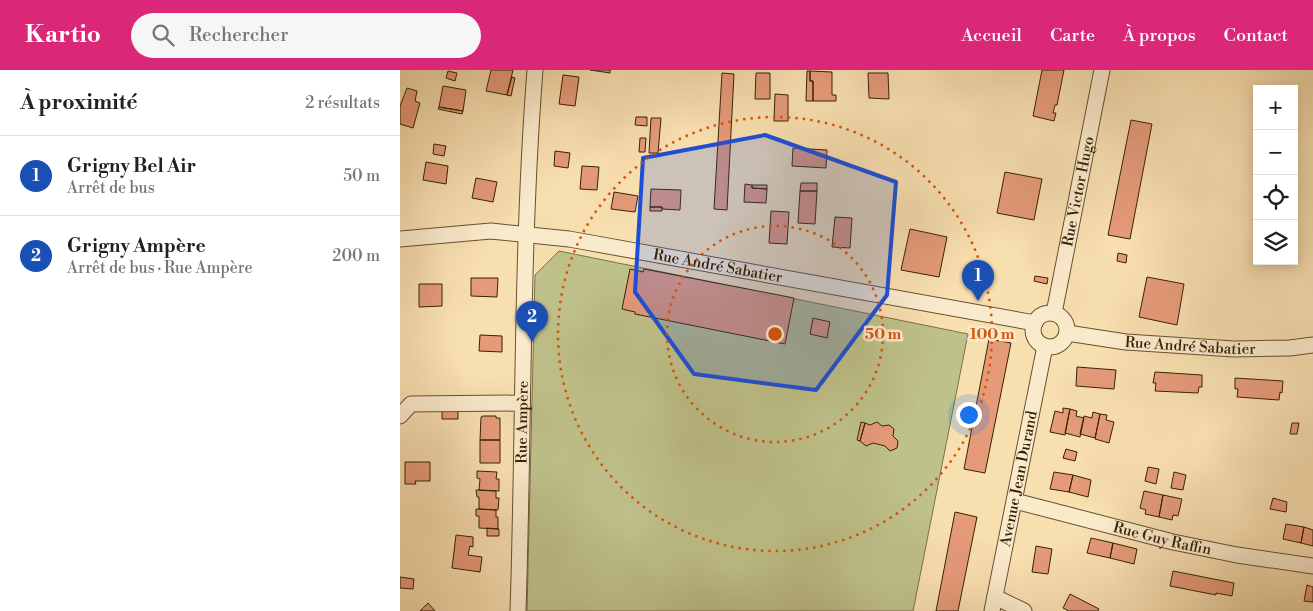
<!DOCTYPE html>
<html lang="fr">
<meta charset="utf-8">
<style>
:root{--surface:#fff;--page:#f6f6f6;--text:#202124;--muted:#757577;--line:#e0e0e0;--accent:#db2777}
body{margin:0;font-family:"Libre Bodoni",serif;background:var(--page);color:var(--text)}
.controls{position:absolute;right:15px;top:15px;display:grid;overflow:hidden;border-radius:0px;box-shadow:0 2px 12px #0003}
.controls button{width:45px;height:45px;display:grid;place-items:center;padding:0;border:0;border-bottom:1px solid var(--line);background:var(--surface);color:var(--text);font:25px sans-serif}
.you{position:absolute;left:568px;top:344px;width:18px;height:18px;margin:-12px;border:4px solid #fff;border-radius:50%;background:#1a73e8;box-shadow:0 0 0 8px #1a73e833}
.badge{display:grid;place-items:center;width:32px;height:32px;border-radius:50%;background:var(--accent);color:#fff;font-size:16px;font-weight:700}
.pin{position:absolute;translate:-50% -41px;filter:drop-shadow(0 1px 2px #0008)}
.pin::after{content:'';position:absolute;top:26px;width:18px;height:15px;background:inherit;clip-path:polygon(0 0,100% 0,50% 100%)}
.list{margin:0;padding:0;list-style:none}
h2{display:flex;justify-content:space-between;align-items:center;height:65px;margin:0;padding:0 20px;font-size:21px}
h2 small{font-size:16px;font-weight:400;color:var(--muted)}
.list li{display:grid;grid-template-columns:32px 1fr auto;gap:15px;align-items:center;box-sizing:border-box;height:80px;padding:0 20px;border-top:1px solid var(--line)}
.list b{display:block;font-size:19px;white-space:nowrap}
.list p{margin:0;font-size:16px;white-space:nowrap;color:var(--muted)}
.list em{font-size:16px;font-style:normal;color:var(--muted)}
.icon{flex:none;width:28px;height:28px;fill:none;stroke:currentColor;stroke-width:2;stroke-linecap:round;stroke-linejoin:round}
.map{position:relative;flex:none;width:913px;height:541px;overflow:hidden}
header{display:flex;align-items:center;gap:30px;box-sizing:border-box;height:70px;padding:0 25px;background:var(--accent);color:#fff}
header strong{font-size:24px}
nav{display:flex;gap:28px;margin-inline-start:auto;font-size:18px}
.search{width:350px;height:45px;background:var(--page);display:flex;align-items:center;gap:12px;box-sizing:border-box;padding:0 18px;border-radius:28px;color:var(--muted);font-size:19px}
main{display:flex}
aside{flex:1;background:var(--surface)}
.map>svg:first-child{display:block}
.green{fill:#bfc18a;stroke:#7b7148}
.building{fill:#e59a78;stroke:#372105}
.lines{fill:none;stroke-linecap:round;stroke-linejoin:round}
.minor-casing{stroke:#675030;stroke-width:17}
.minor{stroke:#faeacc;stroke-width:15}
.marked{fill:#1d4ed8;fill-opacity:0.2;stroke:#1d4ed8;stroke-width:4;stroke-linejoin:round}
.ring{fill:none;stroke:#d6530b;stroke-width:2.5;stroke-dasharray:2.5 5}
.labels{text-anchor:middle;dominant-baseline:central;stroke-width:5;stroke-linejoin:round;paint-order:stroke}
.street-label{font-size:15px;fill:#372105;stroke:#faeacc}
.centre{fill:#d6530b;stroke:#faeacc;stroke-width:2.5}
.ring-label{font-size:15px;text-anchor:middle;font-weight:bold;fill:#d6530b;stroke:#faeacc;stroke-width:5;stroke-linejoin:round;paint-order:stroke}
</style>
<header>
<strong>Kartio</strong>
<div class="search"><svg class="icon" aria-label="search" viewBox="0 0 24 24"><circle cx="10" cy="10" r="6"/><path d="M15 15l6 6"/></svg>Rechercher</div>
<nav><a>Accueil</a><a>Carte</a><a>À propos</a><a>Contact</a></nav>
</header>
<main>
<aside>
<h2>À proximité<small>2 résultats</small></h2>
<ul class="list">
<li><span class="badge" style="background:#1a4fb4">1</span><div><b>Grigny Bel Air</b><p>Arrêt de bus</p></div><em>50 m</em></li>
<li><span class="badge" style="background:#1a4fb4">2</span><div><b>Grigny Ampère</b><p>Arrêt de bus · Rue Ampère</p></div><em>200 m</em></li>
</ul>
</aside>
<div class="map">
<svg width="913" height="541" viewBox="0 0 913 541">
<rect width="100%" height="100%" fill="#f8dfb0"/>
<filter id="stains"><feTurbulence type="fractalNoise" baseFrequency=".004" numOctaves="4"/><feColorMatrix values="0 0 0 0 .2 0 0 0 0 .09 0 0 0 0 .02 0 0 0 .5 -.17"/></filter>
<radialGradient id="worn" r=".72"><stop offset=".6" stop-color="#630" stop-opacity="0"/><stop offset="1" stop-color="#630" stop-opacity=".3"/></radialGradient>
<!-- green -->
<path class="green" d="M159,181L568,264L513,541H127L135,205Z"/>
<!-- building -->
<path class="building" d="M91,0H113L107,25L86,21Z
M190,0H210V3Z
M642,0H664L657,35H655L653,43H656L654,51L633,46Z
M48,1L57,3L55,11L46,8Z
M407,1H410V11H413V31H406Z
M410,1L432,2V25H436V31H413V11H410Z
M322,3L334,4L327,140L314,139Z
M356,3H370V29H355Z
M468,3H488L489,29L469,28Z
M163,5L179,7L175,36L159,34Z
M112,7L115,8L111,26L107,25Z
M43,16L66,20L63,41L39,37Z
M7,18L17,21L15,31L20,33L13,58L0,54V36Z
M375,24L388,25V51H374Z
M39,37L63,41L62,44L38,39Z
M236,47H247V56L235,55Z
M251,48H261L258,83H249Z
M731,50L752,54L730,169L708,165Z
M240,68H246L245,82H239Z
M34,74L46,76L44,86L33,84Z
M393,78L427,80L426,98L392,96Z
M155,81L170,83L168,98L154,96Z
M26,92L48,96L46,114L23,110Z
M182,96L199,97L197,120L180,119Z
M605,102L642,109L634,150L597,143Z
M76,108L97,112L93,132L72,128Z
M401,113H417V121H400Z
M345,114L352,115V118L367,119L366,133L344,132Z
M352,115H367V119L352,118Z
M251,119L281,120L280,140L262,139V137H250Z
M400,121H417L415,154L398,153Z
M214,122L238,126L235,142L211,139Z
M250,137H262V141H250Z
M371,141L389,142L387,174L369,173Z
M435,147L452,148L450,178L432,177Z
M510,159L547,167L539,207L501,200Z
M718,183L727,185L726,193L717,191Z
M230,199L243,202L244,199L394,228L385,274L235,244V242L222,239Z
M635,206L648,208L647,214L634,211Z
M747,207L784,214L777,255L739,247Z
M71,208H98L97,227L71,226Z
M19,214H42V236L19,237Z
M413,248L430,252L427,268L410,264Z
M80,265L102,266V282L79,281Z
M589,269L611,273L585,403L564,399Z
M677,297L716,300L714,319L676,316Z
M755,302L802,305V317H799L798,323L755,321L756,313H753Z
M835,308L883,311L882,323L880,322L879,330L837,327L838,319H835Z
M42,337H58V349H42Z
M663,338L670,339L665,365L650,362L655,341L663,343Z
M670,339L677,341L676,346L684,348L680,367L665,363Z
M693,342L700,344L695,368L680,364L684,346L692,348Z
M700,344L707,345L706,350L714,352L709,373L695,369Z
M83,346H96V348H100V370H80L81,347Z
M461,352L465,353L460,371L457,370Z
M477,352L482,356L489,355L494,359L493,366L498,371L497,378L490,381L485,376L473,373L466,376L460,371L465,353L470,355Z
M892,353H899L897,364H890Z
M80,370H100V393H80Z
M666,379L677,382L675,391L663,388Z
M5,392H30V411H15L16,414H5Z
M748,397L759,399L756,414L745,411Z
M77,401L97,402L96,409H99V421L79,420L80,409L77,408Z
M654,402L673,405L669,422L650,419Z
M774,402L786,405L783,420L771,418Z
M673,405L691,410L688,427L669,422Z
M76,420L96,421V428H99L98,440L79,439V427H77Z
M744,421L763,425L759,447L745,444L746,440L740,438Z
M763,425L782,429L778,446L773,445L772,450L759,447Z
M873,428L887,432L886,442L870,439Z
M76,439L96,440V447H98V459L79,458V446H76Z
M555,442L577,447L558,541H536Z
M886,454L904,457L901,473L883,469Z
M904,457L913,460V476L901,473Z
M87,458L99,459V466H87Z
M56,465L73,467V477L70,476L68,485L82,487L80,502L52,498Z
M691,468L713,473L710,488L687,483Z
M713,473L737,479L734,494L710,488Z
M636,476L652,479L648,504L632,502Z
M773,501L834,513L832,526L816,523V525L770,516Z
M0,507L14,509L13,519L0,518Z
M907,515L913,517V532L904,531Z
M670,524L699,539L698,541H669L663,538Z
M28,533L35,541H20Z"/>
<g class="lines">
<defs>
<g id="minor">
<path id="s1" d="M0,169L91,161L169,169L635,253"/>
<path id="s2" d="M654,243L702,0"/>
<circle cx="650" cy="260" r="17"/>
<path id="s3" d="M667,263L726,272L834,279L890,278L913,275"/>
<path d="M0,346L11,334L122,333"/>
<path id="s4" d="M615,431L773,472L837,485L913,496"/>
<path d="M595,527L624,541"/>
<path id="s5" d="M118,541C124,361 121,180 135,0"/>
<path id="s6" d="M592,541L645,276"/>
</g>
</defs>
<!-- minor casing -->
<use href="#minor" class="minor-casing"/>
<!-- minor -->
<use href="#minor" class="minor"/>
</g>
<!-- marked area -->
<path class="marked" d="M365,65L496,112L487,225L416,320L294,304L235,222L243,88Z"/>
<!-- distance rings -->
<g class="ring">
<circle cx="375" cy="264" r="108"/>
<circle cx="375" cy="264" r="217"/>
</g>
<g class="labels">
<!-- street labels -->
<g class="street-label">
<text stroke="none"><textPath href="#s2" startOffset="124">Rue Victor Hugo</textPath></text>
<text stroke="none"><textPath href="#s1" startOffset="321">Rue André Sabatier</textPath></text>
<text stroke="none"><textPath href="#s3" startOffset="124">Rue André Sabatier</textPath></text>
<text stroke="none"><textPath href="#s5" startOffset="189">Rue Ampère</textPath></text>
<text stroke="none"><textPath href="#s6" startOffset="135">Avenue Jean Durand</textPath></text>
<text stroke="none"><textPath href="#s4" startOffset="152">Rue Guy Raffin</textPath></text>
</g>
</g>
<circle cx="375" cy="264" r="8" class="centre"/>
<g class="ring-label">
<text x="483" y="269">50 m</text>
<text x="592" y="269">100 m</text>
</g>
<rect width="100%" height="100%" filter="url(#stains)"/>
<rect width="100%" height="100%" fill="url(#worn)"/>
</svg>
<div class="controls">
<button>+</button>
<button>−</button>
<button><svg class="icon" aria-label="locate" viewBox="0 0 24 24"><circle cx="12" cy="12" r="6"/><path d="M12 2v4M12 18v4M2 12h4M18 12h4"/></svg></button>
<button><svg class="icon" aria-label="layers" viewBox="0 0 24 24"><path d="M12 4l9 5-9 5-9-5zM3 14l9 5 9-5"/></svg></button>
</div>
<div class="you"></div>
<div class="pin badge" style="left:578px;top:231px;background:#1a4fb4">1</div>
<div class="pin badge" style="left:132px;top:272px;background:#1a4fb4">2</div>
</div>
</main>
